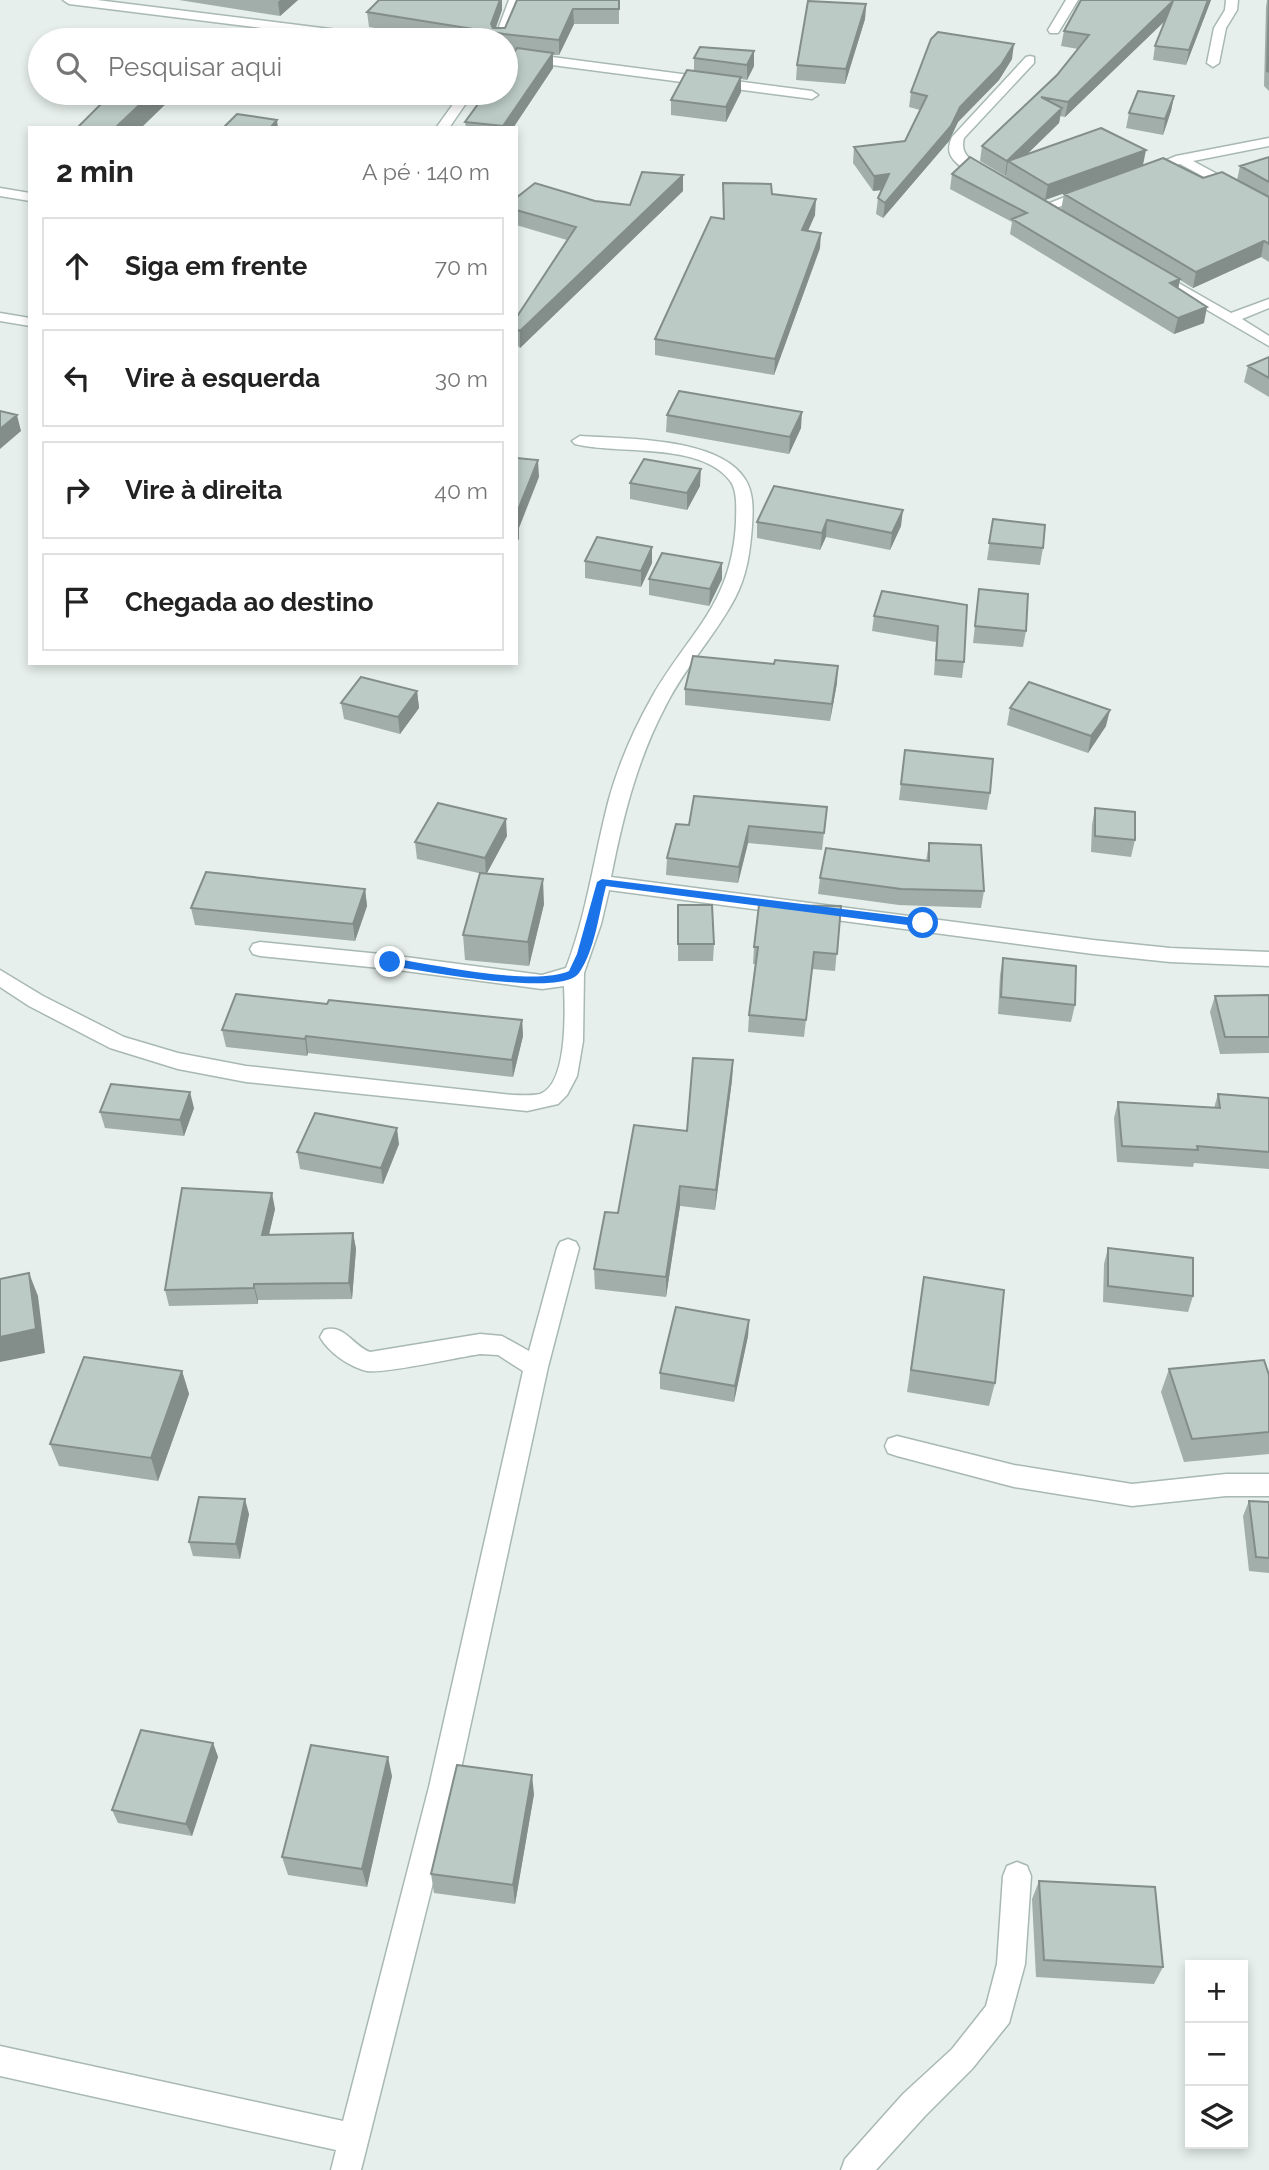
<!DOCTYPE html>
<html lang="pt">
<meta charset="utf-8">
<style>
:root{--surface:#fff;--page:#f6f6f6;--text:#222;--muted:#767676;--line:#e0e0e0}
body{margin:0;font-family:Raleway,sans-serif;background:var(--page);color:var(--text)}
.controls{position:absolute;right:21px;bottom:21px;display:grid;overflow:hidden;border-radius:0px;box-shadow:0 4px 10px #0003}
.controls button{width:63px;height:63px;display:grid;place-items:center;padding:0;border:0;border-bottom:2px solid var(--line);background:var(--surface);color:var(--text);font:35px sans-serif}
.stop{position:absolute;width:21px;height:21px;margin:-16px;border:5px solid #1a73e8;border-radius:50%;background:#fff}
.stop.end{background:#1a73e8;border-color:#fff;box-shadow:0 2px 7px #0008}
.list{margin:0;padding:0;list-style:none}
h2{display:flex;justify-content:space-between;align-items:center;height:91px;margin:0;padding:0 28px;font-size:30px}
h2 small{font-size:23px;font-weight:400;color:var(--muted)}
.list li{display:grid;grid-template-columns:46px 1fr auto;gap:21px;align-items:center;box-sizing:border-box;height:98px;margin:0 14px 14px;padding:0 14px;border:2px solid var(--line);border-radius:0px}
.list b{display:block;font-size:26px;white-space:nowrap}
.list em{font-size:23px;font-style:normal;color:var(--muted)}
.icon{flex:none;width:38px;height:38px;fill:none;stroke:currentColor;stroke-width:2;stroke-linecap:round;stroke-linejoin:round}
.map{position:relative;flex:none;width:1269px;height:2170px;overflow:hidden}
.search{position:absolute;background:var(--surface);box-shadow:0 4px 10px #0003;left:28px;top:28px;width:490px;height:77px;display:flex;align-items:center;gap:18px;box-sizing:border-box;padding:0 24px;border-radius:38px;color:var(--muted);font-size:26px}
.panel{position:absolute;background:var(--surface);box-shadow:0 4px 10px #0003;left:28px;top:126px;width:490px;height:539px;border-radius:0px}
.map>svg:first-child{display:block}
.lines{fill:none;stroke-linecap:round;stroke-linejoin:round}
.minor-casing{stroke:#a8b8b2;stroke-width:3}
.minor{fill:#fff;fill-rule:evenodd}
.wall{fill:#a1aea9}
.shaded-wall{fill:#838d89}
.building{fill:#bbcac4;stroke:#838d89;stroke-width:2}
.route{fill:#1a73e8}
</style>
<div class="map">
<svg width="1269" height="2170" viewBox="0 0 1269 2170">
<rect width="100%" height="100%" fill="#e6efeb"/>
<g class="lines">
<defs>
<path id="minor" d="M63,0H97L386,36L392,40H359L69,4Z
M509,0H521L506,40H494Z
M1066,0H1078L1058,33H1050L1048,30Z
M1226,0H1238L1237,10L1226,28L1219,63L1213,67L1207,63L1214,28L1225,10Z
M506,51L812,91L818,95L812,99L506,59Z
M1030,56L1034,57V63L964,138C958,160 981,163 994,176L992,179C981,181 959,167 953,159C947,152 949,144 952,137L1026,57Z
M461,93H473L449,128H436Z
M1269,138V146L1193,161L1269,202V212L1180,164L1145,176L1138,172L1176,156Z
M0,188L30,193V201L0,196Z
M1088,188L1095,192L1093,195L1044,212L1037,208Z
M1154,269L1231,313L1269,299V308L1242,319L1269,336V346L1149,276V270Z
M0,313L30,318V326L0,321Z
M580,436C624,439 719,437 745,479C754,493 753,511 752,526C750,552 747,575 735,598C715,636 685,667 666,705C637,760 623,816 611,877L1093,940L1170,948L1269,952V966L1170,962L1093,954L609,890L601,924L584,973L583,1041L577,1076L567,1095L558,1104L527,1111L246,1082L178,1069L110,1048L29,1006L0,987V970L43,996L124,1037L178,1053L246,1066L513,1095C522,1095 532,1096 540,1094C568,1084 565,1009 564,986L542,989L390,969L260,956L253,954L250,949L253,944L260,942L390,955L542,975L566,968C587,914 594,856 609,799C619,763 634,729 652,697C690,631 731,606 736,523C736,511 738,493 731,482C702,441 617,455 575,444L572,441Z
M568,1239L576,1242L579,1248L548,1367L457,1787L361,2170H331L336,2150L0,2076V2046L343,2121L429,1787L523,1371L498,1355L480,1354C459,1357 384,1374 367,1371C350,1367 329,1353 320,1337L324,1330C344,1323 353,1346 370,1352L480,1334L502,1336L529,1351L557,1248L560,1242Z
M897,1436L1014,1465L1132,1484L1226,1474H1269V1496H1226L1132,1506L1014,1487L897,1456L888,1453L885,1446L888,1439Z
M1017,1862L1027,1866L1031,1876L1025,1964L1009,2023L972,2069L925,2116L876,2170H841L845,2159L903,2094L952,2049L986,2006L997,1964L1003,1876L1007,1866Z"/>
</defs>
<!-- minor casing -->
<use href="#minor" class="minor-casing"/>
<!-- minor -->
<use href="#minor" class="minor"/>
</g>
<!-- wall -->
<path class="wall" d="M179,0H298L280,16Z
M379,0H502V10L496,28H505L517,0H619V24H574L559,55H553V68L513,128H466L465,122L516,50L506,49V40H451L369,27L367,12Z
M1211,0L1186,65L1153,60L1155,46L1165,21L1065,117L1060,116L1059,123L1027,154L1143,165L1045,200L1006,177V175L1005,176L980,161L982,146L1057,75L1078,49L1061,46L1064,31Z
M1267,0H1269V91L1264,86L1266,7Z
M866,4L865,19L845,84L796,80L797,65Z
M754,51V66L747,80L741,79V92L726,122L671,115V100L694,71V58Z
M1012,59L999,80L958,122L949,141L883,218L876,214L878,198L882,190L873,191L853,163L854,147L905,141L920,110L909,107L911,92Z
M183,93H226L220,98Z
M1174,96L1171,111L1163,135L1126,128L1129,113Z
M1269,157V262L1261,257L1193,288L1180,280L1178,289L1204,323L1174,334L1010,234L1012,222L950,189L952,174L1061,210L1064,194L1203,178L1237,180L1240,166Z
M723,183L772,194L815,215L808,231L820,248L774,375L655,355V339L723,219Z
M683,191L520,348L516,344V318L567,240L516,225V198L595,201L630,205Z
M1269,357V397L1244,382L1248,366Z
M667,415L801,428L789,454L666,432Z
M630,483L700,486L687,510L630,499Z
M774,486L901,526L890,550L826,537L820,550L757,538V522Z
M993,519L1043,548L1040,565L987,560Z
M652,547V563L641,587L585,578V561Z
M649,579H722L709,606L649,595Z
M979,589L1026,631L1023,647L973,643Z
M967,605L964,662L962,678L934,675L936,642L872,631L874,616Z
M837,683L830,721L685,705V689Z
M417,691L419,708L400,734L344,719L341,703Z
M1010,708L1106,726L1088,753L1007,725Z
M905,750L990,793L987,810L899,800Z
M827,807L822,850L748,843L738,883L666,875L667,858L689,825Z
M1095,808L1135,840L1131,857L1091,852L1092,825Z
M507,836L486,874L544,904L529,966L465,960L463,935L483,874L417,859L415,842Z
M929,843L984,891L981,908L899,905L818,894L820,878L926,861Z
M365,889L367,906L355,941L195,925L191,908Z
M678,905L714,944L713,961H678Z
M841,906L835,971L812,969L804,1037L748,1032L749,1015L755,964H753L754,947Z
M1003,958L1075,1005L1071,1022L998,1014L1000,975Z
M1269,995V1053L1220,1054L1210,1012L1215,996Z
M327,1004L522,1020L523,1036L513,1077L308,1053L307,1056L226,1047L222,1030Z
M733,1060L732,1080L715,1210L680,1206L666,1297L595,1289L594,1269L618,1213L687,1131Z
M1218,1094L1269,1098V1169L1194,1163L1193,1167L1117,1162L1114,1118L1118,1102L1214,1108Z
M194,1108L184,1136L105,1128L100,1112Z
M399,1144L383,1184L300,1169L297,1152Z
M275,1209L269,1235L353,1233L356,1249L352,1299L258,1300V1304L169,1306L165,1290Z
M1108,1248L1193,1296L1188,1312L1103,1302L1104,1264Z
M924,1277L995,1383L989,1406L907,1392Z
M749,1320L748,1336L734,1402L660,1389V1373Z
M1169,1369L1269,1375V1454L1184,1462L1161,1392Z
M182,1371L189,1394L158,1481L59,1466L50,1444Z
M1249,1501L1269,1502V1573L1249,1571L1243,1516Z
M249,1514L240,1559L193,1556L189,1542Z
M213,1743L218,1757L192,1836L118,1823L112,1810Z
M392,1776L367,1887L288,1875L282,1857Z
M534,1794L515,1904L434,1893L431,1874Z
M1039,1881L1163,1967L1154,1984L1036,1977L1032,1899Z"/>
<!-- shaded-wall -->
<path class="shaded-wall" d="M280,0H298L280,16L278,2Z
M500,0H502V10L494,32L491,24Z
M1208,0H1211L1186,65L1189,50Z
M1173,1L1170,16L1065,117L1068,102Z
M866,4L865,19L845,84L846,69Z
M573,9L574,24L559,55V40Z
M1014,44L1012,59L999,80L958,122L949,141L883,218L885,203L960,107Z
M754,51V66L747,80V65Z
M553,53V68L513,128H504L503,126Z
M741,77V92L726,122V107Z
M152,93H171L172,98L141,128H115Z
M219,93H226L220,98Z
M1174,96L1171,111L1163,135L1165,119Z
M1062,108L1059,123L1015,166L1008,161L1006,175L1005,176L1007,161Z
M277,120L278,128H270Z
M1146,150L1143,165L1045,200L1048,185Z
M889,174L888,189L873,191L874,176Z
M683,175V191L520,348V331Z
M816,199L815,215L801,246L802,230Z
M821,233L820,248L774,375L775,359Z
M1264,241L1261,257L1193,288L1196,272Z
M1180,279L1177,295L1170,283Z
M1207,307L1204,323L1174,334L1178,318Z
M802,412L801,428L789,454L790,437Z
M17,415L21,431L0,449V429Z
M538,460L539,477L519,528V539L516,543V515Z
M701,469L700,486L687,510V493Z
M903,510L901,526L890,550L892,533Z
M827,520L826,537L820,550L822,533Z
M652,547V563L641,587V571Z
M722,563V579L709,606L710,589Z
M838,666L837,683L830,721L832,704Z
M417,691L419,708L400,734L398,717Z
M1110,710L1106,726L1088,753L1091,736Z
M506,819L507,836L486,875L485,858Z
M749,826L748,843L738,883L739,867Z
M543,879L544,904L529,966L528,942Z
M365,889L367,906L355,941L353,924Z
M522,1020L523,1036L513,1077L512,1060Z
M306,1036L308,1053L307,1056L305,1039Z
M733,1060L732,1080L715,1210L716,1190Z
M190,1092L194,1108L184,1136L180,1120Z
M397,1128L399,1144L383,1184L381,1168Z
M680,1186V1206L666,1297V1277Z
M272,1193L275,1209L265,1251L262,1235Z
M353,1233L356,1249L352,1299L349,1283Z
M29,1273L38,1296L45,1353L0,1362V1337Z
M254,1284L258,1300V1304L254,1288Z
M749,1320L748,1336L734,1402L735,1386Z
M182,1371L189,1394L158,1481L151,1458Z
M245,1499L249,1514L240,1559L236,1544Z
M213,1743L218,1757L192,1836L186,1824Z
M388,1757L392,1776L367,1887L362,1869Z
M532,1775L534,1794L515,1904L513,1885Z"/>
<!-- building -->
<path class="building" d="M379,0H500L491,24L493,28H505L517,0H619V9H573L559,40L504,34L367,12Z
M1081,0H1208L1189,50L1155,46L1173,1L1068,102L1041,97L1062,108L1007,161L982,146L1057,75L1089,35L1064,31Z
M1269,0V72L1267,71Z
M808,1L866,4L846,69L797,65Z
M938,32L1014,44L1001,65L960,107L951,126L885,203L878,198L889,174L874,176L854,147L905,141L927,96L911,92L931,39Z
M700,47L754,51L747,65L694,58Z
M517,48L553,53L503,126L465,122L486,93H506V64Z
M687,70L741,77L726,107L671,100Z
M1138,91L1174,96L1165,119L1129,113Z
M112,93H152L115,128H77Z
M237,114L277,120L270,128H223Z
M1101,128L1146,150L1048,185L1008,161Z
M970,157L1180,279L1170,283L1207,307L1178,318L1012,219L1027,213L952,174Z
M1269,157V182L1240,166Z
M1163,158L1203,178L1222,172L1269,197V244L1264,241L1196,272L1064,194Z
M642,172L683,175L520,331L516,329V318L576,227L516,210V198L535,183L595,201L630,205Z
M723,183L771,184L772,194L816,199L802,230L821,233L775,359L655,339L711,217L724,219Z
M1269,357V378L1248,366Z
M679,391L802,412L790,437L667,415Z
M0,411L17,415L0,429Z
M516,458L538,460L516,515Z
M644,459L701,469L687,493L630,483Z
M774,486L903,510L892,533L827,520L822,533L757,522Z
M993,519L1045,525L1043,548L989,543Z
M597,537L652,547L641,571L585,561Z
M662,553L722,563L710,589L649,579Z
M979,589L1028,594L1026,631L975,626Z
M882,591L967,605L964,662L936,660L938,626L874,616Z
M693,656L774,664L775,660L838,666L832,704L685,689Z
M361,677L417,691L398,717L341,703Z
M1029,682L1110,710L1091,736L1010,708Z
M905,750L993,759L990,793L901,784Z
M694,796L827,807L824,833L749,826L739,867L667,858L676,824L689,825Z
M438,803L506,819L485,858L415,842Z
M1095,808L1135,812V840L1095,836Z
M929,843L981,845L984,891L901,889L820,878L826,848L929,861Z
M206,872L365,889L353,924L191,908Z
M480,873L543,879L528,942L463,935Z
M678,905H712L714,944H678Z
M759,905L841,906L837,954L814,952L806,1020L749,1015L758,947H754Z
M1003,958L1076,966L1075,1005L1001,997Z
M236,994L327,1004L329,1000L522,1020L512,1060L306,1036L305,1039L222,1030Z
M1269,995V1037H1225L1215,996Z
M693,1058L733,1060L716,1190L680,1186L666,1277L594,1269L605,1212L618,1213L634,1125L687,1131Z
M111,1084L190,1092L180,1120L100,1112Z
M1218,1094L1269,1098V1152L1197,1146L1198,1150L1122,1146L1118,1102L1220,1108Z
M315,1113L397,1128L381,1168L297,1152Z
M182,1188L272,1193L262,1235L353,1233L349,1283L254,1284V1288L165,1290Z
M1108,1248L1193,1258V1296L1108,1286Z
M29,1273L36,1329L0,1337V1279Z
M924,1277L1004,1290L995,1383L911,1370Z
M676,1307L749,1320L735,1386L660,1373Z
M84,1357L182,1371L151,1458L50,1444Z
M1264,1360L1269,1375V1432L1192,1439L1169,1369Z
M199,1497L245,1499L236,1544L189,1542Z
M1249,1501L1269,1502V1558L1256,1557Z
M141,1730L213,1743L186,1824L112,1810Z
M311,1745L388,1757L362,1869L282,1857Z
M457,1765L532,1775L513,1885L431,1874Z
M1039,1881L1155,1887L1163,1967L1044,1960Z"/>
<!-- route -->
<path class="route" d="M602,879L923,919L929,923L923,927L606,886C599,913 595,950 579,973C562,998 421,970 390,966L384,962L390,958C432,964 533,987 569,971L577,954L597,882Z"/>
</svg>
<div class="controls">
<button>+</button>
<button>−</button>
<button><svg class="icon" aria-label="layers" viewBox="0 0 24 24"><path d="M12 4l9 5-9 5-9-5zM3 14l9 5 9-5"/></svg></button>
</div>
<div class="stop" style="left:923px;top:923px"></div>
<div class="stop end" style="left:390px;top:962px"></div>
<div class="search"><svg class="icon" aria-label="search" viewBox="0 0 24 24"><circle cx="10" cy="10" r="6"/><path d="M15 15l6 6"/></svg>Pesquisar aqui</div>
<section class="panel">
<h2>2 min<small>A pé · 140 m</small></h2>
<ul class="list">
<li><svg class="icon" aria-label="ahead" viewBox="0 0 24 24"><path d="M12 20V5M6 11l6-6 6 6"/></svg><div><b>Siga em frente</b></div><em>70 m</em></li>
<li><svg class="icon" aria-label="left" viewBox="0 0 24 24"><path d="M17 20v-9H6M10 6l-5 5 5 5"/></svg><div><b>Vire à esquerda</b></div><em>30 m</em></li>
<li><svg class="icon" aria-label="right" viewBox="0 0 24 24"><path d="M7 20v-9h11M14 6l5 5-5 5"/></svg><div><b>Vire à direita</b></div><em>40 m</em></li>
<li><svg class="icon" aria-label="arrive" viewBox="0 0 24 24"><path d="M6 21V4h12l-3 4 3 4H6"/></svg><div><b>Chegada ao destino</b></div></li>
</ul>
</section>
</div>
